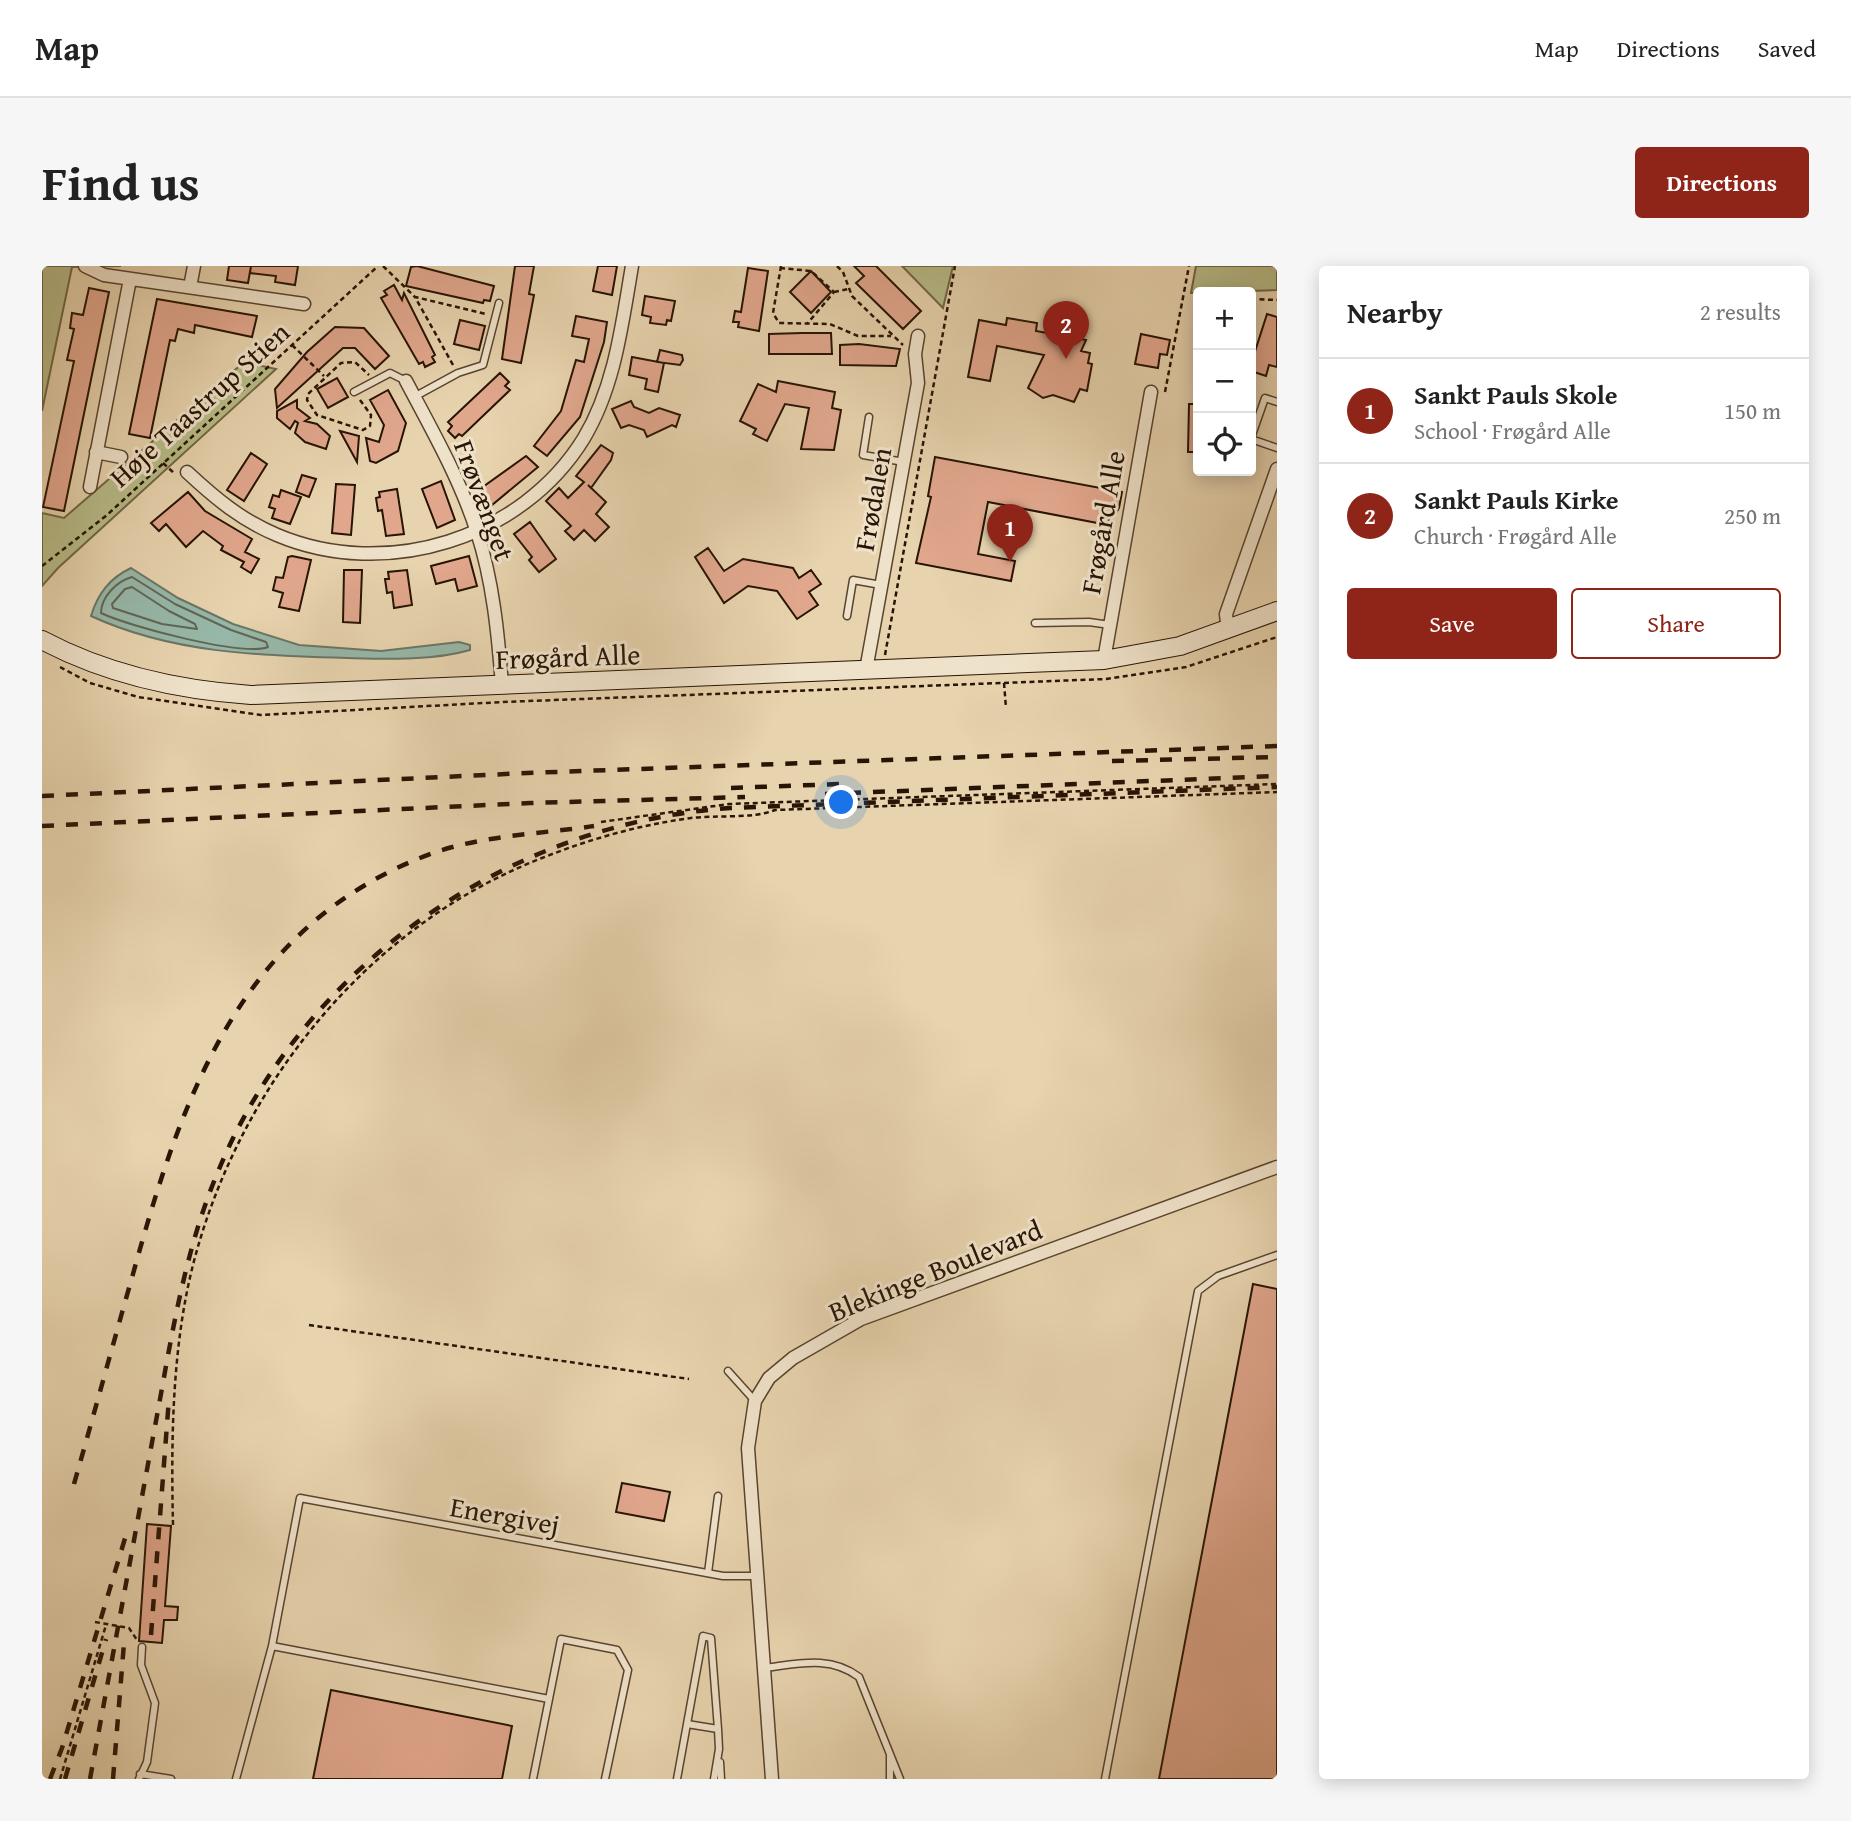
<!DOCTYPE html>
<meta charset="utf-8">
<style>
:root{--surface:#fff;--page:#f6f6f6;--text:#222;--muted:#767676;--line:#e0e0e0;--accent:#8f2418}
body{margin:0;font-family:"Gentium Book Plus",serif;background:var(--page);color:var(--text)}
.controls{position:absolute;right:21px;top:21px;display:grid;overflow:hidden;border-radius:7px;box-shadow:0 4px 18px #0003}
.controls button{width:63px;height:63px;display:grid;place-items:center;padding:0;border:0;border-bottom:2px solid var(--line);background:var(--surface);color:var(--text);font:35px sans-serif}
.you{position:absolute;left:800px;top:537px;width:24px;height:24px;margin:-18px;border:5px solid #fff;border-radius:50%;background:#1a73e8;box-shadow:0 0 0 10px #1a73e833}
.badge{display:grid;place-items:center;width:46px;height:46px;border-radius:50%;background:var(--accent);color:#fff;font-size:23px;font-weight:700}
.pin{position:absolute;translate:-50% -58px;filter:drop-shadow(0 2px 4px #0008)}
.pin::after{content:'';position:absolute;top:37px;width:24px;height:21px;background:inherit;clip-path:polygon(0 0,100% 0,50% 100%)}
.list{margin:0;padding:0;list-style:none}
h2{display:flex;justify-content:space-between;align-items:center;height:91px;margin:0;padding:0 28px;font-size:30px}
h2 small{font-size:23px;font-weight:400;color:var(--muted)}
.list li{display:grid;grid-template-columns:46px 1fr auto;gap:21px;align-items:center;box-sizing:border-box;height:105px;padding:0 28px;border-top:2px solid var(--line)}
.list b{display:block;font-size:26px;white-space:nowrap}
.list p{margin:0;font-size:23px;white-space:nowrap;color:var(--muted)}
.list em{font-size:23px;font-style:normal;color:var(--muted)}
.actions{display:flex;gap:14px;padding:21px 28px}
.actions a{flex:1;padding:16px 0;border:2px solid var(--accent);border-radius:7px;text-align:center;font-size:24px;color:var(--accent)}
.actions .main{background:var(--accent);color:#fff}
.icon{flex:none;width:38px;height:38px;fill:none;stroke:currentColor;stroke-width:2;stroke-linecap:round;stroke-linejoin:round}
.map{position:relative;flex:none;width:1235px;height:1513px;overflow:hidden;border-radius:7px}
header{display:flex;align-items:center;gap:42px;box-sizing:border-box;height:98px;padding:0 35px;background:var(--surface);border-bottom:2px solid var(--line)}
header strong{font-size:33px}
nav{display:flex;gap:38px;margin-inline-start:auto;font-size:24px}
.intro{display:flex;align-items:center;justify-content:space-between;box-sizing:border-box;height:168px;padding:0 42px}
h1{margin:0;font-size:49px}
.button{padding:18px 32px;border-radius:7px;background:var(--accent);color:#fff;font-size:24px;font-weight:700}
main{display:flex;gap:42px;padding:0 42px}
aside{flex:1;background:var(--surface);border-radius:7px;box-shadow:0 4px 18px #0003}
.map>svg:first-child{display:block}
.green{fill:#b7bc89;stroke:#706846;stroke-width:2}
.water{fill:#97b8a9;stroke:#6b7667;stroke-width:2}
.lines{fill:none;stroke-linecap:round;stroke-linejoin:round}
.shore{stroke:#606656;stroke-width:2}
.building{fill:#e1a78d;stroke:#281404;stroke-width:2}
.lane-casing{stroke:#58442e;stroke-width:9}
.street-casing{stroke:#58442e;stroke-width:15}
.secondary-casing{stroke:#281404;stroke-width:20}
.path{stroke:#281404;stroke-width:2.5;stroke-dasharray:5 3.5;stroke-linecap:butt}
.lane{stroke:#efe2ca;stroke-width:6}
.street{stroke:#efe2ca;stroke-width:12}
.secondary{stroke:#efe2ca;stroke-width:18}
.rail{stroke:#281404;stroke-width:4.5;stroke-dasharray:12 12;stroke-linecap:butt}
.labels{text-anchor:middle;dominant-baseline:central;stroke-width:6;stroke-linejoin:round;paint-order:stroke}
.street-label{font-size:28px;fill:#281404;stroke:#efe2ca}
</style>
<header>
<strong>Map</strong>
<nav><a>Map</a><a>Directions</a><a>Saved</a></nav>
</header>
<div class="intro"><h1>Find us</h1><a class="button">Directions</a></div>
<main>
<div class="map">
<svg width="1235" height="1513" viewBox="0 0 1235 1513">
<rect width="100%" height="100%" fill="#e7d3ae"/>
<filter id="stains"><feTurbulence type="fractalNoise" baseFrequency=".00286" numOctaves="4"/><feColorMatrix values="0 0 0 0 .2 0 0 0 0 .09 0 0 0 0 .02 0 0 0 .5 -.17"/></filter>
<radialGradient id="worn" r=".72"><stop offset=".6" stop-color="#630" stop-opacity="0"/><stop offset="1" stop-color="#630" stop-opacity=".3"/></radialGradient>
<!-- green -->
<path class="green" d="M0,0H79L30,1L0,145Z
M860,0H911L901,42Z
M1154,0H1235V24L1149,27Z
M202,96L234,103L16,302L0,320V247L22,252Z"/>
<!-- water -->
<path class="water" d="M89,302L136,332L191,358L257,379L339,385L417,376L428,379V384C390,395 344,393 305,392C218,390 129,387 49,350C56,327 68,312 89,302Z"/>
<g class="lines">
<!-- shore -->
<path class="shore" d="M90,311L133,338L189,364L224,376L226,381C201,391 86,360 59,347C59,331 75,315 90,311Z
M90,321L127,345L153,358L155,363L120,358L71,342L70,338L83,323Z"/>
</g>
<!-- building -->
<path class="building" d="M187,0H209L206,17L185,14Z
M209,0H256L253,19L233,16L234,10L208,7Z
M375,0L452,20L448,35L442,34L441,37L364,20L369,1Z
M473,0H492L487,28L492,29L479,97L460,93Z
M556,0H575L570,29L551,25Z
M812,0H834L879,45L861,63L814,17L822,10Z
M706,2L726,5L717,65L696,61L697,56H691L693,45L699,46Z
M769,5L789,26L769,47L748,26Z
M352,19L360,34L362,27L393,89L390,91L393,96L383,101L381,96L377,98L339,32L345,29L342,25Z
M47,22L67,26L22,245L1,241L32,95L25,94L32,63L28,62L30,47L41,49Z
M603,30L633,35L629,55L625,54L624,59L608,57L609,51L600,49Z
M115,33L215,50L210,71L153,59L152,67L136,63L133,75L128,74L108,172L87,168Z
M1225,48L1235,51V101L1227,99L1224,110L1209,105V98Z
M534,50L565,56L562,76L538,151L505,190L492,180L519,145L534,94L542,96L547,73L530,70Z
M965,52L995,57L994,65L1044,74L1039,85L1048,87L1046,97L1050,98L1045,125L1038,123L1032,136L1011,129L1001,132L986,122L1002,89L955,80L948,115L926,111L937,54L964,59Z
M418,54L443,60L437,84L412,78Z
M293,61L322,62L347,90L333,103L313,82H301L235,142L233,123L265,86Z
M760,67H789L790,88H727V68Z
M1099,68L1128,74L1125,89L1118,88L1116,102L1093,98Z
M817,78L858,83L854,100L798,99V79Z
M618,84L640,89L641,94L638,99L615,96Z
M590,91L622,97L616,126L603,123L605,113L587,109Z
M458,107L467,116L463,120L468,124L420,170L417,168L413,172L406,165L410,160L406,156Z
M295,112L306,131L286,142L275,123Z
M736,115L793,126L790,142L799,144L792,184L759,183L767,142L743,138L725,175L711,168L714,163L698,155L716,118L734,126Z
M346,124L364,157L356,185L334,197L328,195L324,172L337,176L342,159L328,134Z
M255,134V142L268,152L263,155L275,158L288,170L284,183L263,176L253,167L256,157L253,155L248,163L235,152V145Z
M589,135L592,141L607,147L617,142L638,149L634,161L630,159L605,171L602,164L587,159L579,162L570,143Z
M1147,138H1156V186H1146Z
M298,165L317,170L315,196Z
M559,179L571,187L569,194L549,222L546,219L564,236L554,248L567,261L553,275L542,264L532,274L523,265L529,260L504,235L517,222L526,232L542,216L534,210Z
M209,187L225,198L202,235L185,224Z
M484,190L496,201L450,239L438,223Z
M893,191L1080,226L1077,242L1073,249L1068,248L1066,259L946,236L936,288L973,295L969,315L874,297L889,231L886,230Z
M260,209L274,213L267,231L254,226Z
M399,215L413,254L395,262L380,223Z
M294,218L313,219L309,269L290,267Z
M355,223L362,268L344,270L340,244L336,245L334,232L338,231L337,226Z
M239,224L259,231L248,258L230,252L233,243L227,241L231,229L237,231Z
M146,226L163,245L210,273L203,286L217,293L209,307L199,301L202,296L179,284L181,280L161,265L144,281L124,258L117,265L109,257Z
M488,256L514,293L497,306L487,294L490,291L472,268Z
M666,282L682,305L701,293L751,302L757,312L769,304L779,318L767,326L776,339L755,353L735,325L706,320L682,337L653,291Z
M250,290L269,294L257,345L237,341L241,327L231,324L234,311L241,312L246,291Z
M427,290L435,320L416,325L413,313L394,318L389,300Z
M302,304H320L318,357L301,356Z
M365,304L370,339L352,342L350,326L345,327L343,313H347L346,306Z
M1211,1018L1235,1023V1513H1117Z
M580,1217L628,1226L622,1255L574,1246Z
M105,1258L129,1260L123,1340L136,1341L135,1354H122L120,1377L97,1375Z
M289,1424L470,1460L460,1513H271Z"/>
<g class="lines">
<defs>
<path id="lane" d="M312,126L348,107L364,115
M372,131L416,107L441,99L457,37
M827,151L821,189L862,196
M1209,172L1223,132L1235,136
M1209,173L1235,182
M805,350L811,314L839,319
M993,357L1047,356L1068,359
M686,1105L713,1135
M666,1307L676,1230
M230,1380L258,1232L681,1310H715
M722,1402C756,1398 788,1389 817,1411L858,1513
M507,1433L519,1373L575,1384L586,1404L563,1513
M645,1458L661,1370L669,1372L676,1463
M848,1490V1513
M678,1496L679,1513
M98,1508L129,1513
M97,1513L105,1496L113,1437L99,1399L100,1381
M194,1513L230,1380L507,1433L491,1513
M635,1513L645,1458L676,1463L677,1483L672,1513
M1063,1513L1156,1025L1176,1010L1235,989"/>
<path id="street" d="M43,0L62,9L262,38
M148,21L152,0
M364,115C390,164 418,213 435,266C451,315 456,368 460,419
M54,186L79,191
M145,206C173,232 199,254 235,269C344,315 480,273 542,172C573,120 580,58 590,0
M48,221L88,13
M1186,365L1184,348L1235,203
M1062,394L1109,126
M824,404L876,117L873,88L876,70
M730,1513L706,1182L713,1135L727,1112L751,1092L819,1053L1235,901"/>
<path id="secondary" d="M0,374C64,408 136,424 209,429L1062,394L1138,380L1235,345"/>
</defs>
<!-- lane casing -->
<use href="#lane" class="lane-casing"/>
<!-- street casing -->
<use href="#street" class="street-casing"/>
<!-- secondary casing -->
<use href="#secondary" class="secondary-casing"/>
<!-- path -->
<path class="path" d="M341,0L373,31
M739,0L731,47L737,57L788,58L816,70H849
M795,0L801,6L810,30L861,79
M738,2L769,5L792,26L765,58
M792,26L806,23
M1209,33L1235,34
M250,79L282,110
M411,99L373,31L444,48
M1123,126L1147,0
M318,134L329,149L328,160L321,164L275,149L265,134L266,128L299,97L313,96L327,109
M90,194L97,196L109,209
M121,197L132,207
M0,300L65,249L336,0
M843,389L913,0
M18,401L48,417L96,431L219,449L461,436L1064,413L1144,401L1235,371
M962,417L964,442
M559,556L687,538L1235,518
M267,1059L647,1113
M131,1259C129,1173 130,1079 152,995C199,817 327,659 500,592C548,573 597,559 649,552C673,549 712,553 733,544L1235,526
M53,1356L87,1362L95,1374
M18,1513L64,1359"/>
<!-- lane -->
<use href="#lane" class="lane"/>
<!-- street -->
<use href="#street" class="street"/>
<!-- secondary -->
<use href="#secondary" class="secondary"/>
<!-- rail -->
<path class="rail" d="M1070,495L1235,491
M689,522L797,518
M783,528L1235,510
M0,530L485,507L1235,480
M0,560L488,537L703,531
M32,1218C52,1148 71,1078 91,1008C140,830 199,657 391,587C443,569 498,568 552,560
M109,1369L127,1132
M8,1513L20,1482L84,1269
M23,1513L64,1373
M48,1513C69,1399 90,1285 111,1171C128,1082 140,992 175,908C259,701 466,557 688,542L1235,521
M71,1513L82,1377"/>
</g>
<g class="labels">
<!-- street labels -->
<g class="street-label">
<text transform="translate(157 138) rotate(-42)">Høje Taastrup Stien</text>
<text transform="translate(830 233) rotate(-80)">Frødalen</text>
<text transform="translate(443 234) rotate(70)">Frøvænget</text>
<text transform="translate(1060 256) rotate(-80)">Frøgård Alle</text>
<text transform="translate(526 390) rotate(-2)">Frøgård Alle</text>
<text transform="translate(893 1004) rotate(-22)">Blekinge Boulevard</text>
<text transform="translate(463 1249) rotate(10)">Energivej</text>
</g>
</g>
<rect width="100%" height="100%" filter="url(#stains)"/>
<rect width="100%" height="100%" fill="url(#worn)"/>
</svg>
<div class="controls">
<button>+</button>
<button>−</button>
<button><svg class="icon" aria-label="locate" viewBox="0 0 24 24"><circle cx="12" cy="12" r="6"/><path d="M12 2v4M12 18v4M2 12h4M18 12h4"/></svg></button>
</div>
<div class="you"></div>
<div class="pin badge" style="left:968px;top:296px">1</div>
<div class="pin badge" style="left:1024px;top:93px">2</div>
</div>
<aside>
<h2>Nearby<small>2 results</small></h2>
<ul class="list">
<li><span class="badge">1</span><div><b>Sankt Pauls Skole</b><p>School · Frøgård Alle</p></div><em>150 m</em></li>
<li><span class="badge">2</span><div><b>Sankt Pauls Kirke</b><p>Church · Frøgård Alle</p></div><em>250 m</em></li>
</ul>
<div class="actions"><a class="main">Save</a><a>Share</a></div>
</aside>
</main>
